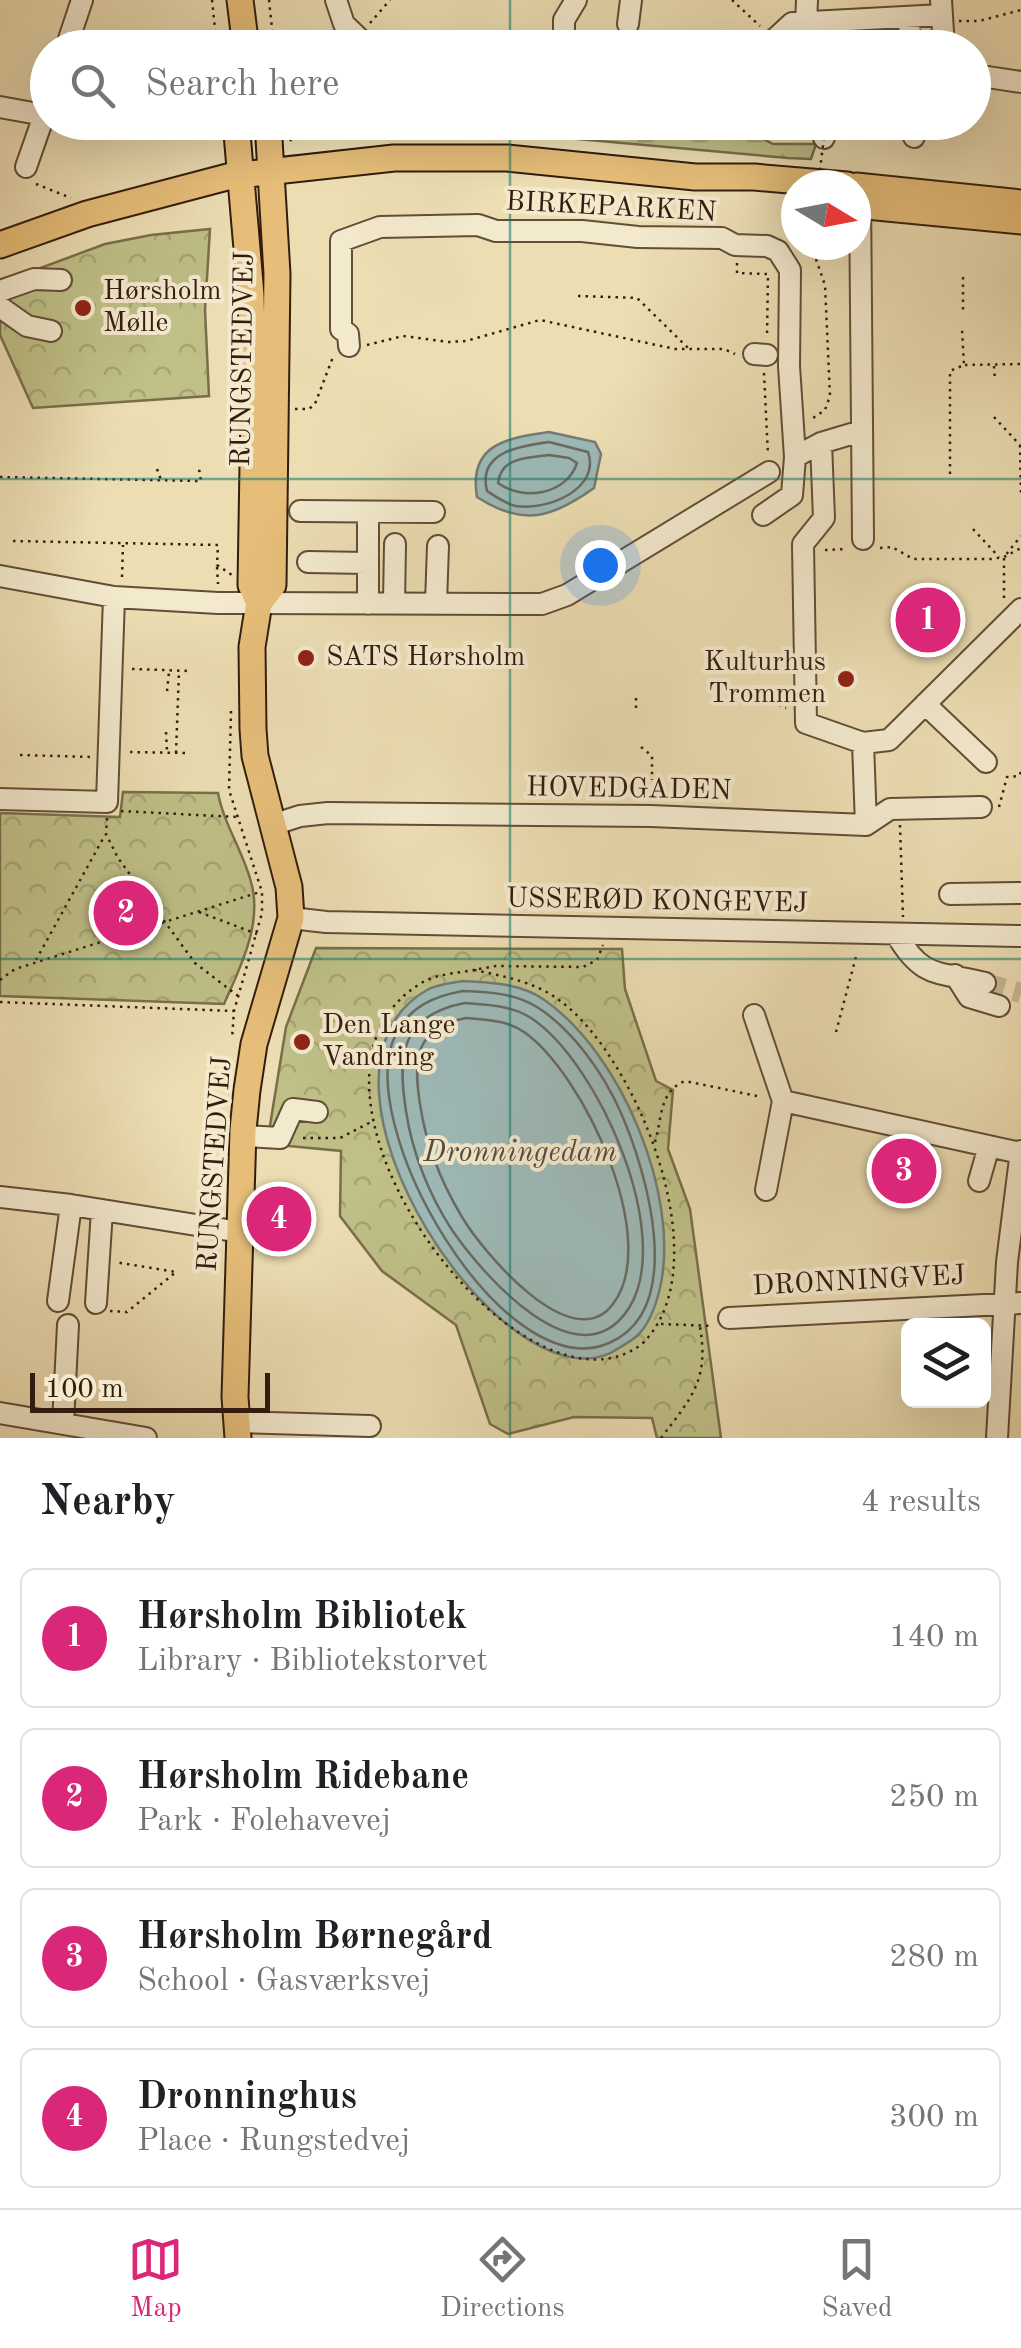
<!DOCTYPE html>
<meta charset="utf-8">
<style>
:root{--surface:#fff;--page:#f2f2f2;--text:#202124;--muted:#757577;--line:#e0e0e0;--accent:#db2777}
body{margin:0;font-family:"Old Standard TT",serif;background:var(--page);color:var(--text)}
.controls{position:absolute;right:30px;bottom:30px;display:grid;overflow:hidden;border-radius:15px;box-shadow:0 10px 40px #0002}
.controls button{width:90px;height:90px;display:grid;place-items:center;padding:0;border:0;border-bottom:2px solid var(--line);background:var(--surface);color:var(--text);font:50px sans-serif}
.compass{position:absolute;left:781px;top:170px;width:90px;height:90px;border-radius:50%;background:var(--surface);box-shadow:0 10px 40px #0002;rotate:100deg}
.scale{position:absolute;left:30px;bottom:25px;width:240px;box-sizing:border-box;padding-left:10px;border:5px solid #341d0e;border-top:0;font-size:28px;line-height:35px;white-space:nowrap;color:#341d0e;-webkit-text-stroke:8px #f3e9cd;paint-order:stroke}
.you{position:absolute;left:600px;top:565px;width:35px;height:35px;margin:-25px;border:8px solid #fff;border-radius:50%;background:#1a73e8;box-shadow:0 0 0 15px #1a73e833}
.badge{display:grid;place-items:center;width:65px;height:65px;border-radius:50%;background:var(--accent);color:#fff;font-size:32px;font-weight:700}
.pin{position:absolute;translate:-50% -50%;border:5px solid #fff;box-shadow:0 2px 10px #0006}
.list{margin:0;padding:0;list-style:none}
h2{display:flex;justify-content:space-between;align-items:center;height:130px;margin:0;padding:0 40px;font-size:42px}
h2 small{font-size:32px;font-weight:400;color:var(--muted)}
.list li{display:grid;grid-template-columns:65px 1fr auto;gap:30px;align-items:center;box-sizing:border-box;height:140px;margin:0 20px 20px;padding:0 20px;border:2px solid var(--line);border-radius:15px}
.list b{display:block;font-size:38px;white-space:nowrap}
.list p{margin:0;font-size:32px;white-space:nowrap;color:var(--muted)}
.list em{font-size:32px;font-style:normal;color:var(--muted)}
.icon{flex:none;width:55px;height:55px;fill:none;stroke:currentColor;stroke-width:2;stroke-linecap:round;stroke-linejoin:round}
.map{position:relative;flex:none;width:1021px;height:1438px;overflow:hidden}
.search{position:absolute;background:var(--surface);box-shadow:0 10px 40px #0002;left:30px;right:30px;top:30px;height:110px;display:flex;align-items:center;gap:25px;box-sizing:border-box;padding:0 35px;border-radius:55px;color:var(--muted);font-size:38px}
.sheet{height:770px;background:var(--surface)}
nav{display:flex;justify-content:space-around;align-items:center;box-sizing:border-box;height:140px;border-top:2px solid var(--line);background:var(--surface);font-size:28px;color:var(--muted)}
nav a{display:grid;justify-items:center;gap:5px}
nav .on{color:var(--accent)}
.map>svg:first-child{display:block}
.forest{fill:url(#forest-firs);stroke:#7a6e4a;stroke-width:2.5}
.park{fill:url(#park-crowns);stroke:#7a6e4a;stroke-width:2.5}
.water{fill:#9db9b7;stroke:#737b73;stroke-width:2.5}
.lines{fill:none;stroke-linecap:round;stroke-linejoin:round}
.shore{stroke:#686b62;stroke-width:2.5}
.minor-tunnel{stroke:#c7b791;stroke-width:20;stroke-dasharray:20 10;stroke-linecap:butt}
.minor-casing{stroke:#624d37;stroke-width:24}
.major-casing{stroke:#341d0e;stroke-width:29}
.path{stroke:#341d0e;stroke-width:2.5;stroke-dasharray:2.5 5;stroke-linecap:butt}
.minor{stroke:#f3e9cd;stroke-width:20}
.major{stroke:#e6be79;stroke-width:25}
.path-bridge{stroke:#341d0e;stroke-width:2.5;stroke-dasharray:2.5 5;stroke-linecap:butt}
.grid{fill:none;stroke:#0f766e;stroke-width:2.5;stroke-opacity:0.55}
.poi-dot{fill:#8f2418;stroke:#f3e9cd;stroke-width:4}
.labels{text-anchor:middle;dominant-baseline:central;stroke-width:8;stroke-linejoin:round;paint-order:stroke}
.street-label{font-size:28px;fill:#341d0e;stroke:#f3e9cd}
.poi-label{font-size:28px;fill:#341d0e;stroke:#f3e9cd;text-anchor:start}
.water-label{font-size:30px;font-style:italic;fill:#544c41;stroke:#f3e9cd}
</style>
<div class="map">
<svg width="1021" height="1438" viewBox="0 0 1021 1438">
<defs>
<pattern id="forest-firs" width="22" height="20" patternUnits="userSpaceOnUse" patternTransform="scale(2.5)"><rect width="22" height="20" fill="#bfbf87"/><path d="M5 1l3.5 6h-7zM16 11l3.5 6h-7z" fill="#a5a473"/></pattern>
<pattern id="park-crowns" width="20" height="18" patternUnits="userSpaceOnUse" patternTransform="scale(2.5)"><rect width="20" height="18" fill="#bfbf87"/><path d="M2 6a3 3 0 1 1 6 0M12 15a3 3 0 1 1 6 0" fill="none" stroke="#a5a473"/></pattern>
</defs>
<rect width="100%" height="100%" fill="#ecddb2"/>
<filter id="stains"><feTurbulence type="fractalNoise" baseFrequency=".002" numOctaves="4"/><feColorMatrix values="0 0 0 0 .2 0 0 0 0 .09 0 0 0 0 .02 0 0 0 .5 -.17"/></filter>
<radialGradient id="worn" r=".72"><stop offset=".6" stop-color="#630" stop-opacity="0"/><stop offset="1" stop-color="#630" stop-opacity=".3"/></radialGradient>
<!-- forest -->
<path class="forest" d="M578,122L748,131L773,144H816L811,159L788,158L466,129L376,132L362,123Z"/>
<!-- park -->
<path class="park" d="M210,229L205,310L209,396L33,408L0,335V283L105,244L151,235Z
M123,792L218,793C224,825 243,851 251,882C263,923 240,968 224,1004L0,996V813L120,817Z
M316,948L622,949L625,989L656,1081L673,1090L668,1149L690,1209L721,1438H657L652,1418L574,1417L508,1434L490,1424L456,1325L382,1271L340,1216L341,1151L267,1144L286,1027Z"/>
<!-- water -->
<path class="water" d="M549,432L595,442L601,454L594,488C552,518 523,527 477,497C468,444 507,438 549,432Z
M463,981C491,983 519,983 543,999C621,1052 681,1196 660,1288C656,1305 650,1323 638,1335C633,1340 625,1344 619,1348C511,1423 278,1075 427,990C437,984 452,983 463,981Z"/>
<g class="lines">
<!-- shore -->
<path class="shore" d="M549,442L588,452C601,489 547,511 516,506C506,504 496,497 487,491C477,452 520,446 549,442Z
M549,455L569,458L577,463C567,494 524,502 498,483C501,457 527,458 549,455Z
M463,991C489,992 514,993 537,1007C573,1030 604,1074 621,1113C646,1170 688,1309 609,1343C503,1389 350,1123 396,1034C410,1006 435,996 463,991Z
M465,1003C488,1005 511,1005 531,1018C598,1062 675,1235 629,1308C579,1386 482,1274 452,1230C429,1195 412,1152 406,1111C397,1055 401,1015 465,1003Z
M466,1018C486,1020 507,1020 524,1032C583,1073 662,1240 613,1304C572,1359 482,1251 462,1217C441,1182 426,1145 420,1104C413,1059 415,1028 466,1018Z"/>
<!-- minor-tunnel -->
<path class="minor-tunnel" d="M985,983L1021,993"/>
<defs>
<path id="minor" d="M336,0L344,24L369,48
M941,0L944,48
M909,17L910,48
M628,24L631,0
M564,47V20L576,0
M66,48L82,0
M765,48L792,23L942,15
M805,48L807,0
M974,68L981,76L1021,82
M0,107L44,115
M823,122L824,138
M913,122L914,137
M26,167L48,104
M860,193L863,539
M0,291L34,279L61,280
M0,307L27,326L51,331
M349,346L348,334L341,329V241L380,227L478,225L496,231H582L638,237L722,238L735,245L767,246L778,251L790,270L789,366L795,457
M754,354L767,355
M821,443L824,518L803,544L806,723L863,743L889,740L1021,609
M300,511L434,512
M763,515L792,495L795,457L821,443L861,431
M308,562L367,563
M0,576L114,597L218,603L542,604L567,595L769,472
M394,603L395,544
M436,603L438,546
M368,604V512
M925,704L986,762
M863,743L866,825
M0,799L107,802L114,597
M272,825L300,816L328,813L651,816L866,825L890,809L981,807
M950,894L1021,893
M291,918L326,922L1021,936
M896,934C923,980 938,971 985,983
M955,975L969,997L999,1006
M754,1015L783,1101
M243,1136L280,1138L293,1109L317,1112
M979,1181L989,1146
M766,1190L783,1101L1020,1153
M0,1197L71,1205
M58,1301L71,1205L240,1232
M96,1303L102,1210
M729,1318L1021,1303
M0,1413L146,1438
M236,1422L370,1426
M63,1424L68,1325
M997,1438L1007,1262L1021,1151"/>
<path id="major" d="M240,0L246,48
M236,122L251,295L254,406L251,585L259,603
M856,186L1021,203
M856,205L1021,221
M0,245L87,214L231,176L394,158H507L695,177H754L847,185
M238,1438L235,1397L243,1130L247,1090L254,1044L291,918L289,887L255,756L253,729L252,647L259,603L273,585L277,274L268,122"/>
</defs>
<!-- minor casing -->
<use href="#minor" class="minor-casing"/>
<!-- major casing -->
<use href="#major" class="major-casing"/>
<!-- path -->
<path class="path" d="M212,0L217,48
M269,0L274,48
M732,0L760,26
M959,21H979L1021,10
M370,23L390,0
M583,35L597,48
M385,36L547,32
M290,141L302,122
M36,184L71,198
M811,245L825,285L830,396L825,410L813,418
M737,263V273L768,274L767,336
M963,277V310
M578,296L637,298L689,349
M367,345L403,336L449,342L466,341L540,320L675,349H724L735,354
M965,365L1021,364
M994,366L995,381
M764,373L768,455
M295,409H309L315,404L333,357
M994,417L1020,445
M1020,445L1021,494
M157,469L161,480
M950,474V371L964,365L962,329
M0,477L201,481L199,469
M973,529L999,557
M13,541L218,545L217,565L232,575
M880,548L892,547L913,559H991L1004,557L1021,548
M825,550L847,549
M217,567L218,584
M122,577L123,545
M1004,598V557L1021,536
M132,669L190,671
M167,691L169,672
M765,698L786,708
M636,708V693
M231,711L229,790L262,892V913L234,1011L232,1039
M166,732L167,751
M641,747L652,756V780
M130,752L188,753
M176,753L179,671
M20,755L92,757
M999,807L1007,777L1019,776L1021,772
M121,811L236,817
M107,818L106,834L118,858L195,963L238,996
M900,825L903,917
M199,912L257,934
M36,960L105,835
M479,969L496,966L583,967L597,960L603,945
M474,970C503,976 535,982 559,1000C637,1056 722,1266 642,1344C519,1438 256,1079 423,982C437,974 458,973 474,970Z
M0,980L15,969L260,892
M0,1002L233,1011
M836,1032L857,953
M303,1138H340L371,1122
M655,1142C662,1119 659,1091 685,1081L762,1097
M110,1311L127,1312L176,1272L115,1262
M661,1324L713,1326
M661,1438C692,1397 709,1380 700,1327"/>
<!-- minor -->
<use href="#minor" class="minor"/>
<!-- major -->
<use href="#major" class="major"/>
<!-- path-bridge -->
<path class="path-bridge" d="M818,185L824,138"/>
</g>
<!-- grid -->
<path class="grid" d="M510,0V48M510,122V1438M0,479H1021M0,959H1021"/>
<!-- markers -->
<g class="poi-dot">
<circle cx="83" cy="308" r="10"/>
<circle cx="306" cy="658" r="10"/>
<circle cx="846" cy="679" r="10"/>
<circle cx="302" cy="1042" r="10"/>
</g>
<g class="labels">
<!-- street labels -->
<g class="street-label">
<text transform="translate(611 208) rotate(3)">BIRKEPARKEN</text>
<text transform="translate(244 359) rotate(-89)">RUNGSTEDVEJ</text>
<text transform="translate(629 790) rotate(1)">HOVEDGADEN</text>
<text transform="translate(657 902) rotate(1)">USSERØD KONGEVEJ</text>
<text transform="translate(216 1164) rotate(-86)">RUNGSTEDVEJ</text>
<text transform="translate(859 1282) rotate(-3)">DRONNINGVEJ</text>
</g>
<!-- poi labels -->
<g class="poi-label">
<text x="103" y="292">Hørsholm<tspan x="103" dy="32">Mølle</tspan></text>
<text x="326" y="658">SATS Hørsholm</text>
<text x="826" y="663" text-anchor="end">Kulturhus<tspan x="826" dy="32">Trommen</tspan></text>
<text x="322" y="1026">Den Lange<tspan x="322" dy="32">Vandring</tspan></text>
</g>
<!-- water labels -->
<g class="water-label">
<text x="520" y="1153">Dronningedam</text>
</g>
</g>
<rect width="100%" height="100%" filter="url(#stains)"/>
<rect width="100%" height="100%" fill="url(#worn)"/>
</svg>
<div class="controls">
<button><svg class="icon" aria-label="layers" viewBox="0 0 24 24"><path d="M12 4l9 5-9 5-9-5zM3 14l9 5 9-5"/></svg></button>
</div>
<svg class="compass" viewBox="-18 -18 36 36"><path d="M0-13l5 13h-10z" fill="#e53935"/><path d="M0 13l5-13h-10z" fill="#757577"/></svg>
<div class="scale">100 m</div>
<div class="you"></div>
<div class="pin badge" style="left:928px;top:620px">1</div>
<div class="pin badge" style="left:126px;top:913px">2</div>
<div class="pin badge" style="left:904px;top:1171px">3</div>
<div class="pin badge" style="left:279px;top:1219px">4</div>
<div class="search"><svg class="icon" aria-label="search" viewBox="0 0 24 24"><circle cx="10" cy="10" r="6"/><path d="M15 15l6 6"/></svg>Search here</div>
</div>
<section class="sheet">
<h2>Nearby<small>4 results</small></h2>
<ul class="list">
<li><span class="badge">1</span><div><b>Hørsholm Bibliotek</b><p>Library · Bibliotekstorvet</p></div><em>140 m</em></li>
<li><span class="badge">2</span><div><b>Hørsholm Ridebane</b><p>Park · Folehavevej</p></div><em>250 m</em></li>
<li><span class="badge">3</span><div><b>Hørsholm Børnegård</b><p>School · Gasværksvej</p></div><em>280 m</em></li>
<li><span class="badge">4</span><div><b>Dronninghus</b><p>Place · Rungstedvej</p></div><em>300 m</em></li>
</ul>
</section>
<nav>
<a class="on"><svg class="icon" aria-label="map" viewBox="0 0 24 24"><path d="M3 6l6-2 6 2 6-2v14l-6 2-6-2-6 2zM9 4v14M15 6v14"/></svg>Map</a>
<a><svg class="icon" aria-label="directions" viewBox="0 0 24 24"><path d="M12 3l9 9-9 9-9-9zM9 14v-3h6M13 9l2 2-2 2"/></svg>Directions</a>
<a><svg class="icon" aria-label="saved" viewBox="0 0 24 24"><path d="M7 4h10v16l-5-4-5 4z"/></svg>Saved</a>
</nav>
